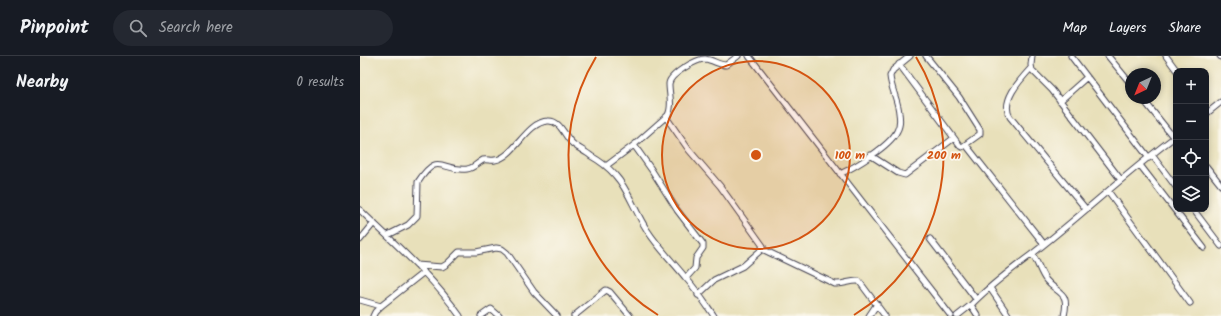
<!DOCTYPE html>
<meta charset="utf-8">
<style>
:root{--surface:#171b24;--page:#242831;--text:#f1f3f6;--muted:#9ea1a6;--line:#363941}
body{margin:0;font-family:Kalam,sans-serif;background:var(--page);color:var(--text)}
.controls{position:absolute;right:12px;top:12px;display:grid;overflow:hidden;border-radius:8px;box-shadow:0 2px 6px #0003}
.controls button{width:36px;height:36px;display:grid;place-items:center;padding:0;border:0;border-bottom:1px solid var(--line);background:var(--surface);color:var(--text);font:20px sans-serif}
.compass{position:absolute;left:765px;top:12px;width:36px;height:36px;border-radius:50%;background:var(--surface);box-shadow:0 2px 6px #0003;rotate:223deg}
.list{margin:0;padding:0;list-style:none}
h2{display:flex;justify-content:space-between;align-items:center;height:52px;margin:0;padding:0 16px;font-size:17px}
h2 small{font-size:13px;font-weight:400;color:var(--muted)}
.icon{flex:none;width:22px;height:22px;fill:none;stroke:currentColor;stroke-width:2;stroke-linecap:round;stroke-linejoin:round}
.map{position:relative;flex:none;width:861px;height:260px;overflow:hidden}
header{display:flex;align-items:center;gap:24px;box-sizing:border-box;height:56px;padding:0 20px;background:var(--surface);border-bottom:1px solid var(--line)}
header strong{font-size:19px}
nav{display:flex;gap:22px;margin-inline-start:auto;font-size:14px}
.search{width:280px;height:36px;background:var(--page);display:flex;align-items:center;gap:10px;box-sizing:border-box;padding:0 14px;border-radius:22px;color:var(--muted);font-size:15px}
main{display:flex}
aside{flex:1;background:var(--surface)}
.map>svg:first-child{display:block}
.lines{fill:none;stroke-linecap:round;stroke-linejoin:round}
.street-casing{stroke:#403e4e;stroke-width:7}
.street{stroke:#fff;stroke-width:5}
.ring{fill:none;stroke:#d45411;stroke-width:2}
.centre{fill:#d45411;stroke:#fbf7ec;stroke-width:2}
.ring-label{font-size:12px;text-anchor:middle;font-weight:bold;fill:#d45411;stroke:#fbf7ec;stroke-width:3.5;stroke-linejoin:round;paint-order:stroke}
</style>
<header>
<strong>Pinpoint</strong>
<div class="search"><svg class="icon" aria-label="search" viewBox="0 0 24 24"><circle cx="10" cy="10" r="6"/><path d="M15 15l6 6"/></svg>Search here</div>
<nav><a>Map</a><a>Layers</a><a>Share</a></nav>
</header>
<main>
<aside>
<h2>Nearby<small>0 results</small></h2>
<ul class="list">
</ul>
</aside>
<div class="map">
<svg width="861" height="260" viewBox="0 0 861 260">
<rect width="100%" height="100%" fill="#fbf7ec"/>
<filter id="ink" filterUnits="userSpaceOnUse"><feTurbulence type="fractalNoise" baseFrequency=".025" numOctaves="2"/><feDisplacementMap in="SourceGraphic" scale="8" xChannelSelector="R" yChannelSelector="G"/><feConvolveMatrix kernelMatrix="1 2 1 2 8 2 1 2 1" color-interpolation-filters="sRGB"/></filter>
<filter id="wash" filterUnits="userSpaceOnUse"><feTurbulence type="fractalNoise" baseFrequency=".012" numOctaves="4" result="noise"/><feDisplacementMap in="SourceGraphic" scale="16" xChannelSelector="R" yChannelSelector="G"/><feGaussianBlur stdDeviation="0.9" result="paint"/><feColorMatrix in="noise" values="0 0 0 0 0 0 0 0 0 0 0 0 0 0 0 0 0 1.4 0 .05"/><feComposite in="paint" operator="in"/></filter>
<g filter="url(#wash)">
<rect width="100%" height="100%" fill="#e8e0ba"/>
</g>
<g filter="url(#ink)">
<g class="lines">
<defs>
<path id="street" d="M389,0L591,260
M672,0L671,9L672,14L692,34L761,124
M711,0L789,102
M748,0L771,28
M806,0L817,15
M860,0L861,1
M539,8L600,90L602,91L620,78V74L599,41L566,0
M671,12C661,23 640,45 650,61L726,153
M782,42L814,82
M700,45L727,21
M846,58L861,46
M306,61L329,94L360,130L403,190L400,195L383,210L354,224L338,239
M274,89L291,113L317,154L343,188V192L336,202L335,212L326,222
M606,89L684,188
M510,99L538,117L545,119L594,82
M792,99L816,131
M780,109L844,192
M246,110L274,89L308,59C313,50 309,38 309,28C309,19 336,3 345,3C353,4 359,9 366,9L378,0
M846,110L861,129
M480,118C495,111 530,90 537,75C540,70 540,63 539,57C538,44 531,33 530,20L533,14L550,0
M748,135L830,247
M833,153L861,190
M0,154C35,188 72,220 100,260
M28,179L48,169L57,160L58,126C79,94 81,116 107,113C114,112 117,107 123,104C127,103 131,105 135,104C155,101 166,66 188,65C200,64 204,79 211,86C217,92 225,95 231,100C240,105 248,111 255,119C269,134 275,156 287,174C298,191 312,205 325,221C336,233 345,247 354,260
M570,183L616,243
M0,184L14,167
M402,193L475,228C484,229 491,224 499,225L525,260
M672,198C678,206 680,216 686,224C698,239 710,234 704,260
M57,209L82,211L87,208L99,196H116L136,192L142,193L147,197L174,236L197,260
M630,232L649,260
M0,244L21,250
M13,260L15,256L21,250L64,216
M121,260L131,253L139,260
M214,260L246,234L250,236L270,260
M509,260L517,248
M597,260L611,249
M618,260L611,249C629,230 651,214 672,198C721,160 766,117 816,80"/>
</defs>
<!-- street casing -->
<use href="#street" class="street-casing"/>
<!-- street -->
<use href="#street" class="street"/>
</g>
</g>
<!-- distance rings -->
<circle cx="396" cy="99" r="94" fill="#d45411" fill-opacity=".12"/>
<g class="ring">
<circle cx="396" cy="99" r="94"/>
<path d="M298 259A188 188 0 0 1 236 1M556 1A188 188 0 0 1 494 259"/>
</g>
<circle cx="396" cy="99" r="6" class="centre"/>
<g class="ring-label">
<text x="490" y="103">100 m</text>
<text x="584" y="103">200 m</text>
</g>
</svg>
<div class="controls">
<button>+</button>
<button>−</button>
<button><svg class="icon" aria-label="locate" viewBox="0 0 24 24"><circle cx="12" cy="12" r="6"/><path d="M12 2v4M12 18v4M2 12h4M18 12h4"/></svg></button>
<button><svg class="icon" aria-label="layers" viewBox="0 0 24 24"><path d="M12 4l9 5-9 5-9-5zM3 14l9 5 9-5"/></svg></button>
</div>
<svg class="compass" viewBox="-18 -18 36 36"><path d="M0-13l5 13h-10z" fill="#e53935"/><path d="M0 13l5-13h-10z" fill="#9ea1a6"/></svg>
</div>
</main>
